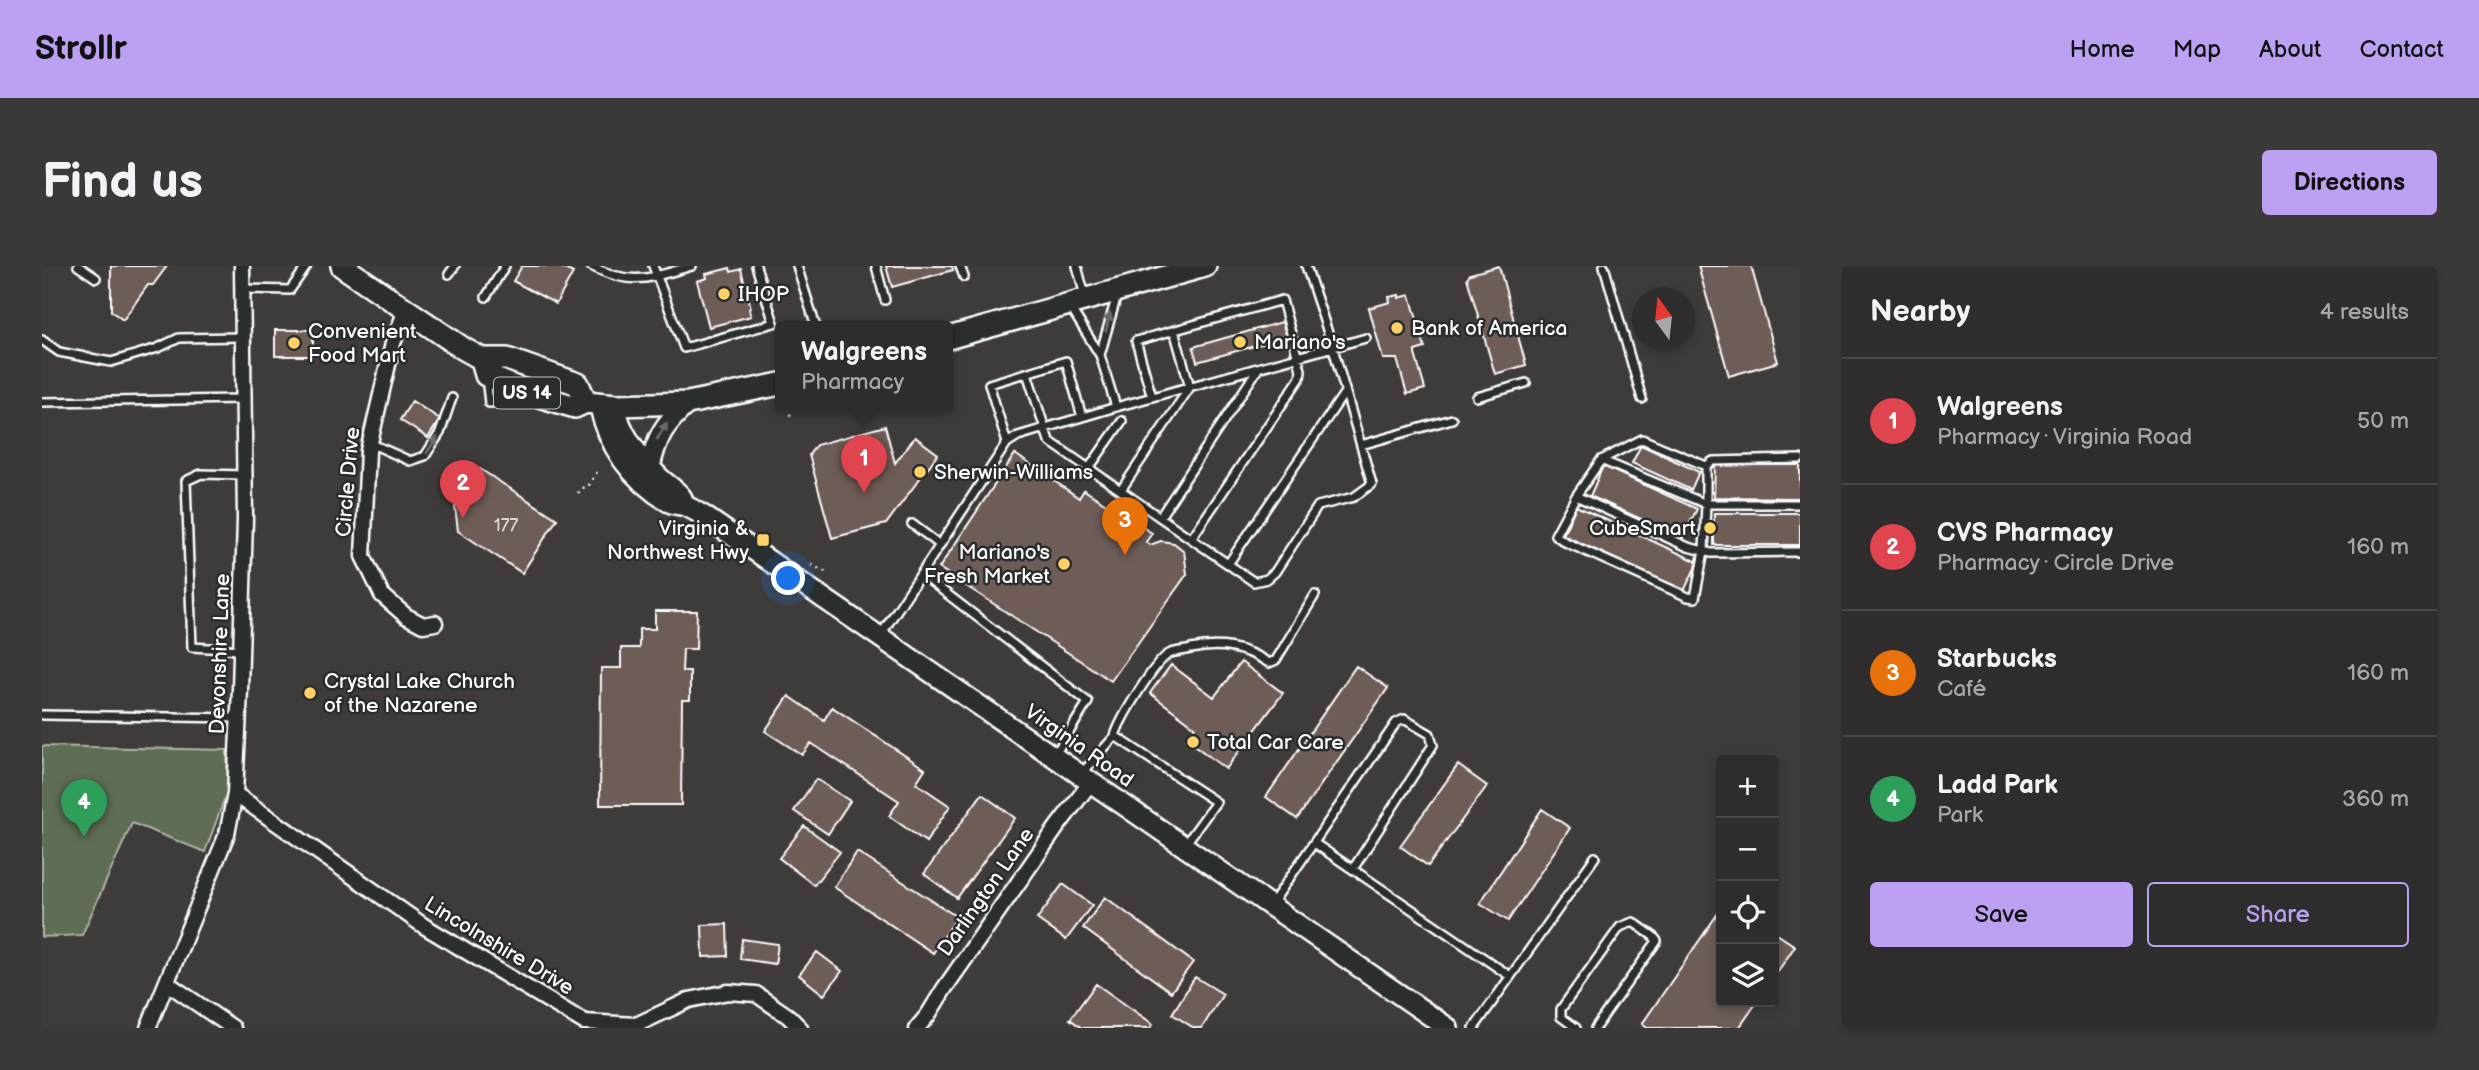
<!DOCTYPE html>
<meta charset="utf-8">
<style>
:root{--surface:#2e2c2c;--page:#3a3838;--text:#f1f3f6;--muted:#a7a7a9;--line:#494848;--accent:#bca0f2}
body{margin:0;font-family:"Balsamiq Sans",sans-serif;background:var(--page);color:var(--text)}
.controls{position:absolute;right:21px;bottom:21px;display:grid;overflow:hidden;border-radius:7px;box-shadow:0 4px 10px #0003}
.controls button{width:63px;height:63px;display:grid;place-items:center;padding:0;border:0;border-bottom:2px solid var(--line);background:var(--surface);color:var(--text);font:35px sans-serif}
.compass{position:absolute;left:1590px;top:21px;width:63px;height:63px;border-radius:50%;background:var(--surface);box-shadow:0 4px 10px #0003;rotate:345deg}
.you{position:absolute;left:747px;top:313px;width:24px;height:24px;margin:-18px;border:5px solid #fff;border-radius:50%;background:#1a73e8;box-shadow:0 0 0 10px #1a73e833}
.badge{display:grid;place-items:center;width:46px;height:46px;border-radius:50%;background:var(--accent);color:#fff;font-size:23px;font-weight:700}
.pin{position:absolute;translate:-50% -58px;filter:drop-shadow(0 2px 4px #0008)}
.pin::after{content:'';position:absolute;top:37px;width:24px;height:21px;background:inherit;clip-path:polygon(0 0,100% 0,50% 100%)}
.popup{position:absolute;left:733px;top:55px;width:178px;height:91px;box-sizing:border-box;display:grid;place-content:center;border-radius:7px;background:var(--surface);filter:drop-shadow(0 2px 5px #0005);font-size:23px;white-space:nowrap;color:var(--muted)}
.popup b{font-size:26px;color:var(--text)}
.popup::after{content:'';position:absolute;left:50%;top:100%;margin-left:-14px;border:14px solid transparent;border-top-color:var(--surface)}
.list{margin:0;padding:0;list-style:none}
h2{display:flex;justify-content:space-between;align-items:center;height:91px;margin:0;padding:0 28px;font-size:30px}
h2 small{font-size:23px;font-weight:400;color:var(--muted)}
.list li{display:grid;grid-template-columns:46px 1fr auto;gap:21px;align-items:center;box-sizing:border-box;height:126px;padding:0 28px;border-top:2px solid var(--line)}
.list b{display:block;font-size:26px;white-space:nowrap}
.list p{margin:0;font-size:23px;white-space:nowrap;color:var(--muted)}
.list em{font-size:23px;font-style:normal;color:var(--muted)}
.actions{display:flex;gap:14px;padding:21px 28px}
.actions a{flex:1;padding:16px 0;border:2px solid var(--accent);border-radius:7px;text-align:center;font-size:24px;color:var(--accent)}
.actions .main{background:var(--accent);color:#111}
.icon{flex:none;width:38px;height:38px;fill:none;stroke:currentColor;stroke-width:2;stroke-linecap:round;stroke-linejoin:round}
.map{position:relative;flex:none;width:1758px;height:762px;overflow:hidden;border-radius:7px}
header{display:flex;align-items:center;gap:42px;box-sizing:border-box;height:98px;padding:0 35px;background:var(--accent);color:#111}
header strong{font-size:33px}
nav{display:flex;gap:38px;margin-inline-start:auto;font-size:24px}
.intro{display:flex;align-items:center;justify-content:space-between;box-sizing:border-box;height:168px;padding:0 42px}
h1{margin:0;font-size:49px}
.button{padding:18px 32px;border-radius:7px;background:var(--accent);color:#111;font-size:24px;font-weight:700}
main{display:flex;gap:42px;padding:0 42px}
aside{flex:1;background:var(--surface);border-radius:7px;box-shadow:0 4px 10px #0003}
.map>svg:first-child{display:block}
.green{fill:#5f6d55;stroke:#afb6aa;stroke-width:2}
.building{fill:#6e5b57;stroke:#fff;stroke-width:2}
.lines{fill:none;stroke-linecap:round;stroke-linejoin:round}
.lane-casing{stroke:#fff;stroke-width:12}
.street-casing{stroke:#fff;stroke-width:19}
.secondary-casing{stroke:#fff;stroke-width:24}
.primary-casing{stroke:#fff;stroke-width:26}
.path{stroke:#fff;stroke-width:2.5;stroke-dasharray:2 5;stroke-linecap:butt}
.lane{stroke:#2a2d2e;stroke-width:7}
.street{stroke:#2a2d2e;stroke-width:14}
.secondary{stroke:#2a2d2e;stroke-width:19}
.primary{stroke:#2a2d2e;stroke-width:21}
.oneway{fill:#6a6c6d}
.poi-dot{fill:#ffd166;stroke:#2a2d2e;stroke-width:2.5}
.labels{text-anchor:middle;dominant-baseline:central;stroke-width:5;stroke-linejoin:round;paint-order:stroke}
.number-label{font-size:18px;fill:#dbd6d5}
.shield{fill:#2a2d2e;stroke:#bfc0c0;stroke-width:2}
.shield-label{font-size:19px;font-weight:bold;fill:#fff}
.poi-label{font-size:21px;fill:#fff;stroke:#2a2d2e;text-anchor:start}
.street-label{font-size:21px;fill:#fff;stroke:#2a2d2e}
</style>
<header>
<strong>Strollr</strong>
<nav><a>Home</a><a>Map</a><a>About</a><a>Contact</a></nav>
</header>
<div class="intro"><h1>Find us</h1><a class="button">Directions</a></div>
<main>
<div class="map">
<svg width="1758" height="762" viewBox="0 0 1758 762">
<rect width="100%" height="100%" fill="#3e3b3a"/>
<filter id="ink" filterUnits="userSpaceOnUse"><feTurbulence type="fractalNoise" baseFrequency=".0143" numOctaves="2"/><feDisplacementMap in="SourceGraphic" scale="14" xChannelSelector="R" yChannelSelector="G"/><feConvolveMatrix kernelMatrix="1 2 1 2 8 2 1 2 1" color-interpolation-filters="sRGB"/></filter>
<g filter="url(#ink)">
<!-- green -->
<path class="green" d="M0,480L185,484L186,523L163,586L90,557L40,669L0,671Z"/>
<!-- building -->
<path class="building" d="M69,0H125L111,19H106L81,54L69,45Z
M480,0H517L531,7L514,38L471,15Z
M844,0H910L911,4L850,21Z
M1457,0L1484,99L1453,108L1425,12L1428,8Z
M1656,0H1709L1736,96L1687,110Z
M1656,0H1709L1736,96L1687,110Z
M688,2L689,6L699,3L709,42L707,43L709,50L667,61L655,15L665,12L664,8Z
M1357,29V32L1368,29L1383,82L1373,85V88L1383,123L1365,128L1355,93H1341L1327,42L1348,36L1347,31Z
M1240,56L1245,71L1155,96L1151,81Z
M233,64H271V90H233Z
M370,135L398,153L386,172L358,154Z
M843,160L853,197L873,171L896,188L844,258L790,272L767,189L774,179Z
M1599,179L1657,206L1649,224L1590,197Z
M973,188L1037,232L1042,224L1110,267L1104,276L1108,279L1119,275L1132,277L1142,285L1145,308L1069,415L897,302Z
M1673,199H1758V232L1672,231Z
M1561,200L1655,243L1641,272L1548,230Z
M438,203L515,253L480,307L416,265L413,241Z
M1534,240L1656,296L1642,325L1521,269Z
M1672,247H1758V279H1672Z
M613,345H655L654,383H641L640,405H648V434H640L639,539H558L559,402H579V382H597V363H613Z
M1199,396L1241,427L1184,503L1144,473L1153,461L1108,427L1129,399L1172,431Z
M1314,400L1346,422L1255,553L1224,531Z
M747,430L782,454L790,441L883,503L874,517L908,540L884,576L847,550L857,535L769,477L760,489L723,465Z
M1416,499L1445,520L1386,600L1358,580Z
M774,513L808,535L786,568L752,545Z
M940,528L973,552L915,632L882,608Z
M1500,543L1528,562L1466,655L1438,637Z
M762,560L798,586L772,619L737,592Z
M815,586L915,651L891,687L792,621Z
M1021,618L1050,639L1024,674L995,653Z
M1063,631L1151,696L1129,726L1041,662Z
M1679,643V736H1715L1697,762H1605L1600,758Z
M685,658L686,690L661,691L660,659Z
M1732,666L1753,680L1732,711Z
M700,673L736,678L733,698L698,693Z
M775,686L800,705L782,729L757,709Z
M1153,711L1181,728L1160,762H1152L1130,748Z
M1054,718L1111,758L1108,762H1040L1028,753Z"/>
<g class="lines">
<defs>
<path id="lane" d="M36,0L54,12
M549,0C591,21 607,12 650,0
M611,0L642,82L732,57L714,0
M755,0L774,61
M834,0L843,34
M918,0L922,11
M1035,0L1043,30
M1562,0L1600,133
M407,8L413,0
M200,23L248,24L265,0
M444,31L463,0
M0,74L17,86L69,96L116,82L137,72L200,71
M1058,89L1075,29
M985,107L1007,175L1212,316L1225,313L1233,306L1276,240L1312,231L1330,218L1291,82L1264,0
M444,111L447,137L460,136L477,129
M1110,131L1094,75L1240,34L1259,104L1258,112L1149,273
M1435,131L1484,117
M0,136L202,133
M1074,141L1324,72
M328,177L368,195L383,190L398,167L410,132
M965,177L947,118L1024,95L1040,151
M1319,179L1410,153
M1758,193L1671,195L1664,200L1600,173L1559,194L1534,230L1513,269L1523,276L1646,331L1653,332L1662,285L1664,238H1758
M1559,194L1664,238V200
M1047,202L1080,155
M1079,224L1148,121L1132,64
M1534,230L1646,281L1669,287L1758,286
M1118,251L1216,103
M870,258L898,279
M1186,298L1303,126
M879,308L1046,436L1012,490
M838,370L965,177L976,170L1074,141L1058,89L1028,41
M200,384L150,381L144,215L159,208L202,209
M0,449L197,452
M1073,470C1078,453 1113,395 1127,388C1133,385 1142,385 1149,383C1178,377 1202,381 1227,397L1234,394L1273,329
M1039,508L1073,470L1174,536L1142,580
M1272,577L1468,710
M1229,639L1354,457L1362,453L1388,468L1391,479L1311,603
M1432,762L1553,591
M1534,762L1519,751V743L1578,661L1591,656L1611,670L1615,675L1553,762"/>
<path id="street" d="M364,44L351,77L326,185L321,290L340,329L364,350L381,359L393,357
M193,528L382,660L542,756L594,759L647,734L686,726L714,728L746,750L758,762
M125,717L191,762
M106,762L185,568L193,528L198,424L203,253L200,0
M875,762L886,749L902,723L1015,561L1049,516"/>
<path id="secondary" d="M557,137C566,181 589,213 627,236C633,239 638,238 643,240C650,242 656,247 662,250L1406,762
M574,139C575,164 598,192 616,210C623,218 634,223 640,232
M608,201C615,170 622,158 646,137"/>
<path id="primary" d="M300,0L422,83L440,93H465L536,118L544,136
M906,72L1163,0
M440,93L444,109L484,126L533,141L544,136L574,139L646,137L738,118"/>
</defs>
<!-- lane casing -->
<use href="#lane" class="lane-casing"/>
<!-- street casing -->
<use href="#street" class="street-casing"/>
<!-- secondary casing -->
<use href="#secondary" class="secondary-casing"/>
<!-- primary casing -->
<use href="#primary" class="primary-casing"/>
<!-- path -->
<path class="path" d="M746,141L749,152
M536,227L540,222L546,221L556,204
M769,299L786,307"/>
<!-- lane -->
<use href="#lane" class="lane"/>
<!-- street -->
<use href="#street" class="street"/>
<!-- secondary -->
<use href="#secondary" class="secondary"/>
<!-- primary -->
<use href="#primary" class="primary"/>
</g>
<!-- one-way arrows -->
<defs><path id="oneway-solid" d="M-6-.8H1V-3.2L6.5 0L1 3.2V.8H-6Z" transform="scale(1.75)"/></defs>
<g class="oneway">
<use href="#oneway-solid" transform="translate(1066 56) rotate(-77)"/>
<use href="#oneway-solid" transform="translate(620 165) rotate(-59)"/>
<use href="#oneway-solid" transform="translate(390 179) rotate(-57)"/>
</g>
</g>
<!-- markers -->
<g class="poi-dot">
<circle cx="682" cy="28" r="7"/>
<circle cx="1355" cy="62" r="7"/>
<circle cx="1198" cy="76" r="7"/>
<circle cx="252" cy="77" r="7"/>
<circle cx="878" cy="206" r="7"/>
<circle cx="1668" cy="262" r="7"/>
<rect x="714" y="267" width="14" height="14" rx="3.5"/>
<circle cx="1022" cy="298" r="7"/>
<circle cx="268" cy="427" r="7"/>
<circle cx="1151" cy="476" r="7"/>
</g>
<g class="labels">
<!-- number labels -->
<g class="number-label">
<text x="464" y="259">177</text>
</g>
<!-- shield labels -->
<rect class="shield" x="452" y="111.5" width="66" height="31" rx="5"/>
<g class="shield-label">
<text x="485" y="127">US 14</text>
</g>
<!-- poi labels -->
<g class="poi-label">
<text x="696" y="28">IHOP</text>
<text x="1369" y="62">Bank of America</text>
<text x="266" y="65">Convenient<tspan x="266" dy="24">Food Mart</tspan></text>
<text x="1212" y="76">Mariano's</text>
<text x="892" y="206">Sherwin-Williams</text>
<text x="707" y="262" text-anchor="end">Virginia &amp;<tspan x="707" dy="24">Northwest Hwy</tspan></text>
<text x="1654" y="262" text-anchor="end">CubeSmart</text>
<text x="1008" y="286" text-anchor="end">Mariano's<tspan x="1008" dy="24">Fresh Market</tspan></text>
<text x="282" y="415">Crystal Lake Church<tspan x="282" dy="24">of the Nazarene</tspan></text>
<text x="1165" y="476">Total Car Care</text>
</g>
<!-- street labels -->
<g class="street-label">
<text transform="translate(306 216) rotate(-85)">Circle Drive</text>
<text transform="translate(178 388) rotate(-88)">Devonshire Lane</text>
<text transform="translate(1037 480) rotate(35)">Virginia Road</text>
<text transform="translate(944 626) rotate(-55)">Darlington Lane</text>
<text transform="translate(457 680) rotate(31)">Lincolnshire Drive</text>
</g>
</g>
</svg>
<div class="controls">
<button>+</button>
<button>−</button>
<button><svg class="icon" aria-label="locate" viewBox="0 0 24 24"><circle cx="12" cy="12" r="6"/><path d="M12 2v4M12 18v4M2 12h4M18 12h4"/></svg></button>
<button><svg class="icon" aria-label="layers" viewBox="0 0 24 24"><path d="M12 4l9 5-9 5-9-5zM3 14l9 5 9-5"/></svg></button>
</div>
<svg class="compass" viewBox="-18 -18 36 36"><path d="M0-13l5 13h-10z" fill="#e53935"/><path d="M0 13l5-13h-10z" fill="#a7a7a9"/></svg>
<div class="you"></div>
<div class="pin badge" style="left:822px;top:227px;background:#e0444e">1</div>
<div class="popup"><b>Walgreens</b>Pharmacy</div>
<div class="pin badge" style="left:421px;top:252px;background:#e0444e">2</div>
<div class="pin badge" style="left:1083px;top:289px;background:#e8710a">3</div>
<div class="pin badge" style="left:42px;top:571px;background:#2e9e5b">4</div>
</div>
<aside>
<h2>Nearby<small>4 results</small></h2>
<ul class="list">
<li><span class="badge" style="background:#e0444e">1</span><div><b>Walgreens</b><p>Pharmacy · Virginia Road</p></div><em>50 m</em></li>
<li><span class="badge" style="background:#e0444e">2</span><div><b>CVS Pharmacy</b><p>Pharmacy · Circle Drive</p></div><em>160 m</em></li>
<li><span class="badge" style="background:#e8710a">3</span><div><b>Starbucks</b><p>Café</p></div><em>160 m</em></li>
<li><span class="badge" style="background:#2e9e5b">4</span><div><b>Ladd Park</b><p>Park</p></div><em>360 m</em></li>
</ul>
<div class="actions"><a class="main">Save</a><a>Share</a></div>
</aside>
</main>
